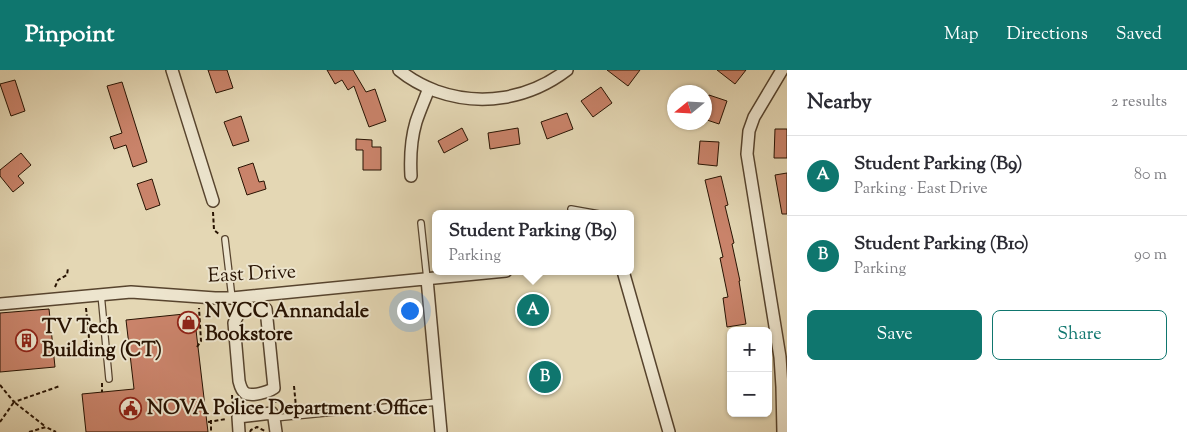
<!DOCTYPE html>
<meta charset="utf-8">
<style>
:root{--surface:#fff;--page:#f7f7f7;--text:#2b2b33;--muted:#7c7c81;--line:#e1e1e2;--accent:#0f766e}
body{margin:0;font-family:"Sorts Mill Goudy",serif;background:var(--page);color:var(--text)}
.controls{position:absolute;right:15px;bottom:15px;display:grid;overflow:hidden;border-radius:8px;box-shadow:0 1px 4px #0004}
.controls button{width:45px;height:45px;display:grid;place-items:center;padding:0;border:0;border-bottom:1px solid var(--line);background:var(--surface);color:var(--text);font:25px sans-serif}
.compass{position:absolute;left:667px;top:15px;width:45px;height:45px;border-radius:50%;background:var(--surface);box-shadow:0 1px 4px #0004;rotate:252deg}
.you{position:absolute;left:409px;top:240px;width:18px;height:18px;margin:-12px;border:4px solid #fff;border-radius:50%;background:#1a73e8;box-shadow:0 0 0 8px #1a73e833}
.badge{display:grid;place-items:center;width:32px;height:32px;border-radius:50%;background:var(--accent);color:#fff;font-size:16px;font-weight:700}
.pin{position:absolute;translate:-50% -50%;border:2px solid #fff;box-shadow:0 1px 5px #0006}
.popup{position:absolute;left:432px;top:140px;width:202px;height:65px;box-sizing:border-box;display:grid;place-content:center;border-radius:8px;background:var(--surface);filter:drop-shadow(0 1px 4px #0005);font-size:16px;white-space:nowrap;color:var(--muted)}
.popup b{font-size:19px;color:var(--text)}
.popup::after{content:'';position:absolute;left:50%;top:100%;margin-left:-10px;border:10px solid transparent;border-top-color:var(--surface)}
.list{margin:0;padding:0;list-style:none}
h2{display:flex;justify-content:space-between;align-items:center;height:65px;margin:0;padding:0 20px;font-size:21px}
h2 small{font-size:16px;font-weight:400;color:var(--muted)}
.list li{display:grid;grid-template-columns:32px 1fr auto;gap:15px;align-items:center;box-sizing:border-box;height:80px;padding:0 20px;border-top:1px solid var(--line)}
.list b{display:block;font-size:19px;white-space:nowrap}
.list p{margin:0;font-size:16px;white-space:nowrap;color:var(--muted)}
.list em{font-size:16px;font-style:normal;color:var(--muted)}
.actions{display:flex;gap:10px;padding:15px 20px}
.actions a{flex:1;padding:11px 0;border:1px solid var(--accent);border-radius:8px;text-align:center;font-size:18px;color:var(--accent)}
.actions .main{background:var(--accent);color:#fff}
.map{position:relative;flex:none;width:787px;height:362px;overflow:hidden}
header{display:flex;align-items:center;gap:30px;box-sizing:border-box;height:70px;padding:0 25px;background:var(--accent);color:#fff}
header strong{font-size:24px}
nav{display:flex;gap:28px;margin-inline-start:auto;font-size:18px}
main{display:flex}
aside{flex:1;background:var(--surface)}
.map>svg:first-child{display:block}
.building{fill:#c9836a;stroke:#281302}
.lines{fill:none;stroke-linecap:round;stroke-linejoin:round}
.service-casing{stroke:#57442e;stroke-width:8}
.minor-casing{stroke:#57442e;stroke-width:14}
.path{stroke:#281302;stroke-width:2;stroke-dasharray:4 2.5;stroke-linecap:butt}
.service{stroke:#ede5ce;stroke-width:5.5}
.minor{stroke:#ede5ce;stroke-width:11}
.labels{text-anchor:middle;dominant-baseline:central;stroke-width:4;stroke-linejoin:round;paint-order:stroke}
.street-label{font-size:20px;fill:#281302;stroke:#ede5ce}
.poi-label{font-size:20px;font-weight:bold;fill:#281302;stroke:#ede5ce;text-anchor:start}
</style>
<header>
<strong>Pinpoint</strong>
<nav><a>Map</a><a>Directions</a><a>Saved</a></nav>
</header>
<main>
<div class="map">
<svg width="787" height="362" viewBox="0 0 787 362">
<rect width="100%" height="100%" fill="#e4d7b4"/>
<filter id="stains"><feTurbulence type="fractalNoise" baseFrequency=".004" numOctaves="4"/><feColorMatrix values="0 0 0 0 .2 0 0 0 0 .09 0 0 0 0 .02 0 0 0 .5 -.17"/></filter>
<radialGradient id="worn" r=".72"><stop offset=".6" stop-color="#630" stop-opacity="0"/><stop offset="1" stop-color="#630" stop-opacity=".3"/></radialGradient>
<!-- building -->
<path class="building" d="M208,0H227L233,18L216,23Z
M327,0H353L366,22L375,19L386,51L369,57L354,16L348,20L342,10L335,14Z
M607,0H640L628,16Z
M717,0H746L735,14Z
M15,10L25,41L11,46L0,14Z
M122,12L147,92L133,97L126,75L114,79L110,67L122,63L107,16Z
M601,17L612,33L593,47L581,31Z
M709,25L727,31L719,54L704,49V38Z
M567,43L573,59L547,69L541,52Z
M241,46L249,71L233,76L224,52Z
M462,58L468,70L444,83L438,71Z
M518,58L520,74L490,79L488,63Z
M775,59H787V88H774Z
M356,69L372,70V77H381V100H363V80H356Z
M700,71L719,72L717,96L698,94Z
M21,83L31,95L18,106L24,113L13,122L0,106V100Z
M253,93L259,112L264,111L266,119L247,125L238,98Z
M787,103V144H782L775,105Z
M721,106L728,135L725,136L734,173L732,174L740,211H739L746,254L727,257L723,228L728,227L720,188L723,187L705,110Z
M152,109L160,135L146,140L137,114Z
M49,239L55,297L0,302V243Z
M194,243L208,362H86L82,324L134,319L126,250Z"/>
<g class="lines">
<defs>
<path id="service" d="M571,139L599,144
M421,153L427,209
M225,169L232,228
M101,224L109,309
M274,348L438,332"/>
<path id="minor" d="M172,0L213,131
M399,0C410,9 423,16 436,21C481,37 529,29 567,0
M782,0L754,47L749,61L747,84L780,287L782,317L783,362
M411,106C410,88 411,69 416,52C420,40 425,29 429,18
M623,201L669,362
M427,209L441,362
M0,234L131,222L215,228H232L506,201
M247,238L266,239L274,318C268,322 252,327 245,323C241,320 240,315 239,311L234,253L239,243Z
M239,362L238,347L272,343L274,348L276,362"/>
</defs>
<!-- service casing -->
<use href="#service" class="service-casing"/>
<!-- minor casing -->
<use href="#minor" class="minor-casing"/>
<!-- path -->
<path class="path" d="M213,142L214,160L219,164
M55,217L58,210L67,205L68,198
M86,238L90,278H99
M197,277L201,271L199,238
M102,313V322
M0,315L14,332L60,316
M294,316L296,337
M232,325L233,337
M275,332L281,331L282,337
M211,350V362
M0,352L14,332L46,357
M208,352L226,349
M29,362L46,357L56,362
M250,362L251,360L257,357L265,361"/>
<!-- service -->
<use href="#service" class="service"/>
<!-- minor -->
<use href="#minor" class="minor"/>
</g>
<!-- icons -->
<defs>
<symbol id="shop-ring" viewBox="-11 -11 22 22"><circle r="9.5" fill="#ede5ce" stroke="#8f2418" stroke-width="1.5"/><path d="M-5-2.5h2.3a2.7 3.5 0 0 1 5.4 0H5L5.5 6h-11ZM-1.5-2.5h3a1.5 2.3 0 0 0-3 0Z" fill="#8f2418"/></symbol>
<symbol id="building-ring" viewBox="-11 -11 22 22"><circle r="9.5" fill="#ede5ce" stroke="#8f2418" stroke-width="1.5"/><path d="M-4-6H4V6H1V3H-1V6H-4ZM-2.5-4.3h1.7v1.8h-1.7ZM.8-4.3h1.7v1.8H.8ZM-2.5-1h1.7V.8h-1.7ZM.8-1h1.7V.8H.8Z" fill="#8f2418"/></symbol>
<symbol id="civic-ring" viewBox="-11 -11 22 22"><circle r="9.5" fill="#ede5ce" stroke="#8f2418" stroke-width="1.5"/><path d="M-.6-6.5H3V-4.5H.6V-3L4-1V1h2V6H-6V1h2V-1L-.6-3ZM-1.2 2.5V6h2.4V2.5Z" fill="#8f2418"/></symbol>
</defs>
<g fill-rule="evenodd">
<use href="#shop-ring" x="176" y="240" width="25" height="25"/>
<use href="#building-ring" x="14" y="258" width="25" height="25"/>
<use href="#civic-ring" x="118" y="326" width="25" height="25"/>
</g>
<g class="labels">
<!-- street labels -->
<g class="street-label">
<text transform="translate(252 205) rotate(-3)">East Drive</text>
</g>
<!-- poi labels -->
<g class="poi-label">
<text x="205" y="242">NVCC Annandale<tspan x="205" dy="23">Bookstore</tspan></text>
<text x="42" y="258">TV Tech<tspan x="42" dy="23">Building (CT)</tspan></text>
<text x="147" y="339">NOVA Police Department Office</text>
</g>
</g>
<rect width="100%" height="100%" filter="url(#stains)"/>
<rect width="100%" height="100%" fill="url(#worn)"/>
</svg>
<div class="controls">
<button>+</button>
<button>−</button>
</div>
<svg class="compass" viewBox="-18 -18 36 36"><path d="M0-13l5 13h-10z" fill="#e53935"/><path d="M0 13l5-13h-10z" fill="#7c7c81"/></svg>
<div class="you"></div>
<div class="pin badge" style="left:533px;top:240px">A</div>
<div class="popup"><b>Student Parking (B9)</b>Parking</div>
<div class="pin badge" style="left:545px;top:307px">B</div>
</div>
<aside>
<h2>Nearby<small>2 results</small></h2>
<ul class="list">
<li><span class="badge">A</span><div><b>Student Parking (B9)</b><p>Parking · East Drive</p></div><em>80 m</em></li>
<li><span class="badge">B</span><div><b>Student Parking (B10)</b><p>Parking</p></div><em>90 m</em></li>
</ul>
<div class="actions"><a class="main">Save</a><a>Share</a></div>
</aside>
</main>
